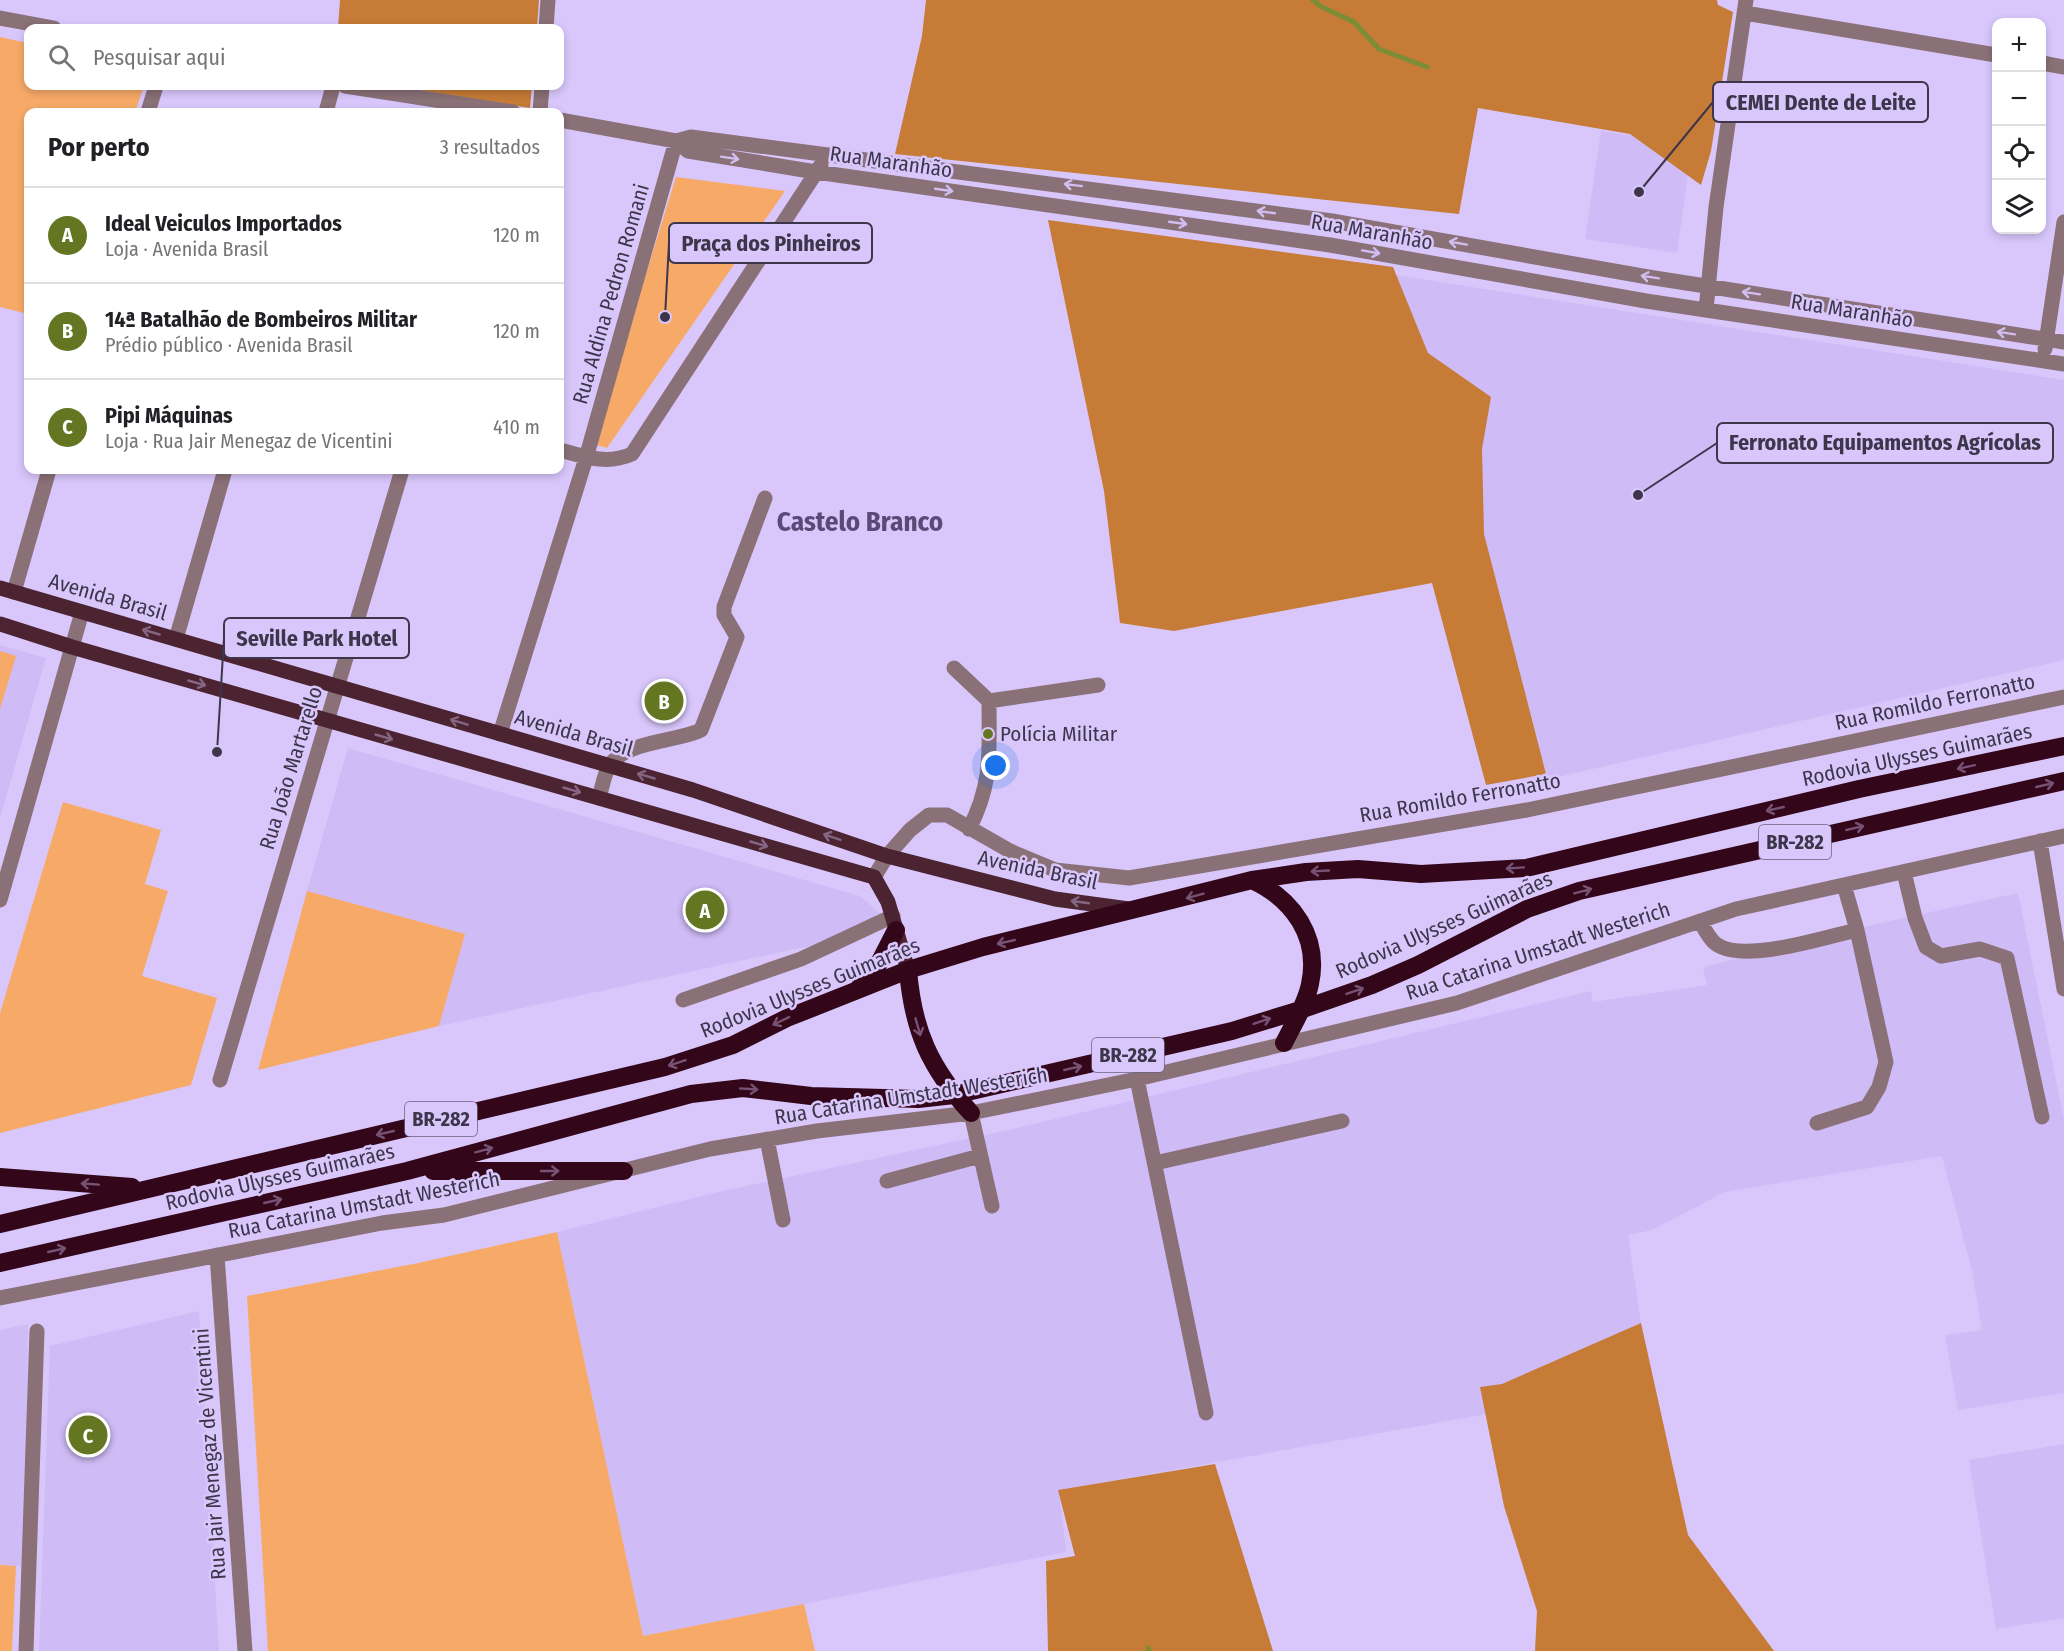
<!DOCTYPE html>
<html lang="pt">
<meta charset="utf-8">
<style>
:root{--surface:#fff;--page:#f6f6f6;--text:#202124;--muted:#757577;--line:#e0e0e0;--accent:#657623}
body{margin:0;font-family:"Fira Sans Condensed",sans-serif;background:var(--page);color:var(--text)}
.controls{position:absolute;right:18px;top:18px;display:grid;overflow:hidden;border-radius:12px;box-shadow:0 3px 9px #0003}
.controls button{width:54px;height:54px;display:grid;place-items:center;padding:0;border:0;border-bottom:2px solid var(--line);background:var(--surface);color:var(--text);font:30px sans-serif}
.you{position:absolute;left:996px;top:766px;width:21px;height:21px;margin:-15px;border:4px solid #fff;border-radius:50%;background:#1a73e8;box-shadow:0 0 0 9px #1a73e833}
.badge{display:grid;place-items:center;width:39px;height:39px;border-radius:50%;background:var(--accent);color:#fff;font-size:20px;font-weight:700}
.pin{position:absolute;translate:-50% -50%;border:3px solid #fff;box-shadow:0 2px 6px #0006}
.list{margin:0;padding:0;list-style:none}
h2{display:flex;justify-content:space-between;align-items:center;height:78px;margin:0;padding:0 24px;font-size:26px}
h2 small{font-size:20px;font-weight:400;color:var(--muted)}
.list li{display:grid;grid-template-columns:39px 1fr auto;gap:18px;align-items:center;box-sizing:border-box;height:96px;padding:0 24px;border-top:2px solid var(--line)}
.list b{display:block;font-size:22px;white-space:nowrap}
.list p{margin:0;font-size:20px;white-space:nowrap;color:var(--muted)}
.list em{font-size:20px;font-style:normal;color:var(--muted)}
.icon{flex:none;width:33px;height:33px;fill:none;stroke:currentColor;stroke-width:2;stroke-linecap:round;stroke-linejoin:round}
.map{position:relative;flex:none;width:2064px;height:1651px;overflow:hidden}
.search{position:absolute;background:var(--surface);box-shadow:0 3px 9px #0003;left:24px;top:24px;width:540px;height:66px;display:flex;align-items:center;gap:15px;box-sizing:border-box;padding:0 21px;border-radius:12px;color:var(--muted);font-size:22px}
.panel{position:absolute;background:var(--surface);box-shadow:0 3px 9px #0003;left:24px;top:108px;width:540px;height:366px;border-radius:12px}
.map>svg:first-child{display:block}
.built{fill:#cfbbf6}
.green{fill:#f7aa68}
.forest{fill:#c67b36}
.lines{fill:none;stroke-linecap:round;stroke-linejoin:round}
.stream{stroke:#7d8d35;stroke-width:5}
.minor{stroke:#8a7077;stroke-width:15}
.major{stroke:#4b2331;stroke-width:15}
.highway{stroke:#340619;stroke-width:18}
.oneway{stroke:#d1beef}
.oneway2{stroke:#846582}
.oneway3{stroke:#765374}
.poi-dot{fill:#657623;stroke:#d9c7fc;stroke-width:2}
.labels{text-anchor:middle;dominant-baseline:central;stroke-width:5;stroke-linejoin:round;paint-order:stroke}
.shield{fill:#d9c7fc;stroke:#6c6280;stroke-width:1.5}
.shield-label{font-size:20px;font-weight:bold;fill:#3d364b}
.street-label{font-size:21px;fill:#3d364b;stroke:#d9c7fc}
.poi-label{font-size:21px;fill:#3d364b;stroke:#d9c7fc;text-anchor:start}
.district-label{font-size:27px;font-weight:bold;fill:#5a4a77;stroke:#d9c7fc}
.leader{fill:none;stroke:#3d364b;stroke-width:2}
.callout-dot{fill:#3d364b;stroke:#d9c7fc;stroke-width:2}
.callout{fill:#d9c7fc;stroke:#3d364b;stroke-width:2}
.callout-label{font-size:22px;text-anchor:middle;font-weight:bold;fill:#3d364b}
</style>
<div class="map">
<svg width="2064" height="1651" viewBox="0 0 2064 1651">
<rect width="100%" height="100%" fill="#d9c7fc"/>
<!-- built -->
<path class="built" d="M1601,131L1692,144L1677,253L1585,239Z
M1389,274L2064,380V660L1545,780Z
M0,645L46,658L0,818Z
M348,748L860,896L882,915L883,930L439,1026L464,934L307,891Z
M2018,893L2064,1119V1393L1958,1410L1945,1335L1982,1330L1972,1271L1942,1156L1725,1192L1652,1230L1628,1235L1641,1323L1502,1384L1481,1387L1487,1414L1059,1490L1066,1552L643,1636L557,1232L714,1193L1004,1131L1591,991L1593,1002L1707,985L1703,967L1885,922Z
M199,1311L219,1651H39L50,1346Z
M28,1324L25,1566L0,1565V1330Z
M2064,1444V1618L1996,1629L1969,1460Z"/>
<!-- green -->
<path class="green" d="M0,37L28,43V86H144L135,112H28V314L0,307Z
M676,177L785,191L607,448L593,444Z
M0,651L16,656L0,709Z
M63,802L161,830L145,884L168,891L142,976L217,998L191,1085L0,1133V1013Z
M307,891L465,934L439,1026L258,1070Z
M557,1232L643,1636L804,1604L815,1651H268L247,1296L418,1263Z
M0,1565L16,1566L12,1651H0Z"/>
<!-- forest -->
<path class="forest" d="M340,0H539L537,28H338Z
M926,0H1717L1718,5L1733,12L1711,151L1701,185L1630,134L1478,108L1459,214L895,154L922,36Z
M394,86H532L530,108Z
M1048,220L1393,267L1428,353L1491,397L1482,449L1484,534L1546,774L1486,785L1432,583L1174,631L1120,623L1104,491Z
M1641,1323L1688,1535L1774,1651H1535L1537,1611L1504,1506L1480,1387L1502,1384Z
M1215,1464L1273,1651H1048L1046,1561L1075,1556L1058,1490Z"/>
<g class="lines">
<!-- stream -->
<path class="stream" d="M1313,0L1322,7L1354,22L1379,49L1427,67
M1148,1648L1149,1651"/>
<!-- minor -->
<path class="minor" d="M1745,13L1996,55
M0,18L54,28
M546,28L548,0
M2042,63L2064,67
M345,86L513,112
M148,112L156,86
M326,112L333,86
M540,112L542,86
M560,120L676,141L691,137L1332,221L1648,277L2064,342
M676,141L688,151L816,172L1330,245L1646,301L2064,364
M1706,310L1716,207L1746,0
M2045,349L2064,222
M560,450C585,457 607,465 632,454L821,165
M14,592L49,470
M176,639L225,470
M954,668L989,701C989,751 993,783 969,829
M989,701L1098,685
M500,734L586,458L676,141
M599,798C602,788 604,775 609,766C625,741 676,742 701,730L737,637L724,615V607L765,498
M2040,841L2064,989
M1904,872L1915,918L1926,947L1941,956L1980,949L2007,958L2042,1117
M874,877L887,856L910,830L929,815H947L1010,851L1055,870L1129,878L1527,810L2064,697
M0,900L82,612
M1700,921C1704,928 1709,939 1716,944C1744,964 1825,937 1857,930
M683,1000L801,959L893,916
M1137,1079L1206,1413
M220,1080L402,470
M971,1113L992,1206
M1817,1123L1867,1107L1879,1087L1886,1062L1857,930L1844,885
M767,1139L783,1220
M1155,1163L1342,1121
M887,1181L980,1156
M217,1255L245,1651
M0,1298L382,1223L444,1215L710,1149L817,1131L971,1113L1137,1079L1457,1003L1736,909L2064,836
M26,1651L37,1331"/>
<!-- major -->
<path class="major" d="M0,588L693,790L887,856L1055,899L1129,909
M0,624L72,647L874,877L888,902L908,970"/>
<!-- highway -->
<path class="highway" d="M1252,880C1293,899 1320,937 1310,984C1306,1004 1293,1025 1284,1043
M908,970C913,1031 930,1068 971,1113
M860,986L876,969L896,930
M433,1171H624
M0,1177L132,1187
M0,1224L665,1067L733,1045L787,1018L908,970L983,947L1252,880L1306,872L1358,869L1421,874L1526,868L1859,789L2064,746
M0,1263L407,1171L691,1094L743,1088L811,1096L884,1098L918,1099L954,1095L1232,1031L1300,1010L1372,985L1418,965L1527,909L1579,891L2064,781"/>
</g>
<!-- one-way arrows -->
<defs><path id="oneway-shaft" d="M-6 0H5M1.5-3L5.5 0L1.5 3" fill="none" stroke-width="1.6" stroke-linecap="round" stroke-linejoin="round" transform="scale(1.5)"/></defs>
<g class="oneway">
<use href="#oneway-shaft" transform="translate(730 158) rotate(9)"/>
<use href="#oneway-shaft" transform="translate(1073 185) rotate(-173)"/>
<use href="#oneway-shaft" transform="translate(944 190) rotate(8)"/>
<use href="#oneway-shaft" transform="translate(1266 212) rotate(-172)"/>
<use href="#oneway-shaft" transform="translate(1178 223) rotate(8)"/>
<use href="#oneway-shaft" transform="translate(1458 243) rotate(-170)"/>
<use href="#oneway-shaft" transform="translate(1371 252) rotate(10)"/>
<use href="#oneway-shaft" transform="translate(1650 277) rotate(-171)"/>
<use href="#oneway-shaft" transform="translate(1751 293) rotate(-171)"/>
<use href="#oneway-shaft" transform="translate(2006 333) rotate(-171)"/>
</g>
<g class="oneway2">
<use href="#oneway-shaft" transform="translate(151 632) rotate(-164)"/>
<use href="#oneway-shaft" transform="translate(197 683) rotate(16)"/>
<use href="#oneway-shaft" transform="translate(459 722) rotate(-163)"/>
<use href="#oneway-shaft" transform="translate(384 737) rotate(16)"/>
<use href="#oneway-shaft" transform="translate(646 776) rotate(-164)"/>
<use href="#oneway-shaft" transform="translate(572 790) rotate(16)"/>
<use href="#oneway-shaft" transform="translate(832 837) rotate(-161)"/>
<use href="#oneway-shaft" transform="translate(759 844) rotate(16)"/>
<use href="#oneway-shaft" transform="translate(1080 902) rotate(-172)"/>
</g>
<g class="oneway3">
<use href="#oneway-shaft" transform="translate(1966 767) rotate(168)"/>
<use href="#oneway-shaft" transform="translate(2045 785) rotate(-13)"/>
<use href="#oneway-shaft" transform="translate(1775 809) rotate(167)"/>
<use href="#oneway-shaft" transform="translate(1855 828) rotate(-13)"/>
<use href="#oneway-shaft" transform="translate(1515 868) rotate(176)"/>
<use href="#oneway-shaft" transform="translate(1320 871) rotate(177)"/>
<use href="#oneway-shaft" transform="translate(1583 891) rotate(-15)"/>
<use href="#oneway-shaft" transform="translate(1195 896) rotate(165)"/>
<use href="#oneway-shaft" transform="translate(1006 942) rotate(167)"/>
<use href="#oneway-shaft" transform="translate(1355 991) rotate(-19)"/>
<use href="#oneway-shaft" transform="translate(781 1021) rotate(154)"/>
<use href="#oneway-shaft" transform="translate(1262 1021) rotate(-18)"/>
<use href="#oneway-shaft" transform="translate(918 1027) rotate(74)"/>
<use href="#oneway-shaft" transform="translate(677 1063) rotate(162)"/>
<use href="#oneway-shaft" transform="translate(1073 1068) rotate(-13)"/>
<use href="#oneway-shaft" transform="translate(749 1089) rotate(4)"/>
<use href="#oneway-shaft" transform="translate(385 1133) rotate(167)"/>
<use href="#oneway-shaft" transform="translate(484 1150) rotate(-15)"/>
<use href="#oneway-shaft" transform="translate(550 1171)"/>
<use href="#oneway-shaft" transform="translate(90 1184) rotate(-176)"/>
<use href="#oneway-shaft" transform="translate(273 1201) rotate(-13)"/>
<use href="#oneway-shaft" transform="translate(57 1250) rotate(-13)"/>
</g>
<!-- markers -->
<circle class="poi-dot" cx="988" cy="734" r="6"/>
<g class="labels">
<!-- shield labels -->
<g class="shield">
<rect x="1759" y="825" width="72" height="34" rx="4.5"/>
<rect x="1092" y="1038" width="72" height="34" rx="4.5"/>
<rect x="405" y="1102" width="72" height="34" rx="4.5"/>
</g>
<g class="shield-label">
<text x="1795" y="842">BR-282</text>
<text x="1128" y="1055">BR-282</text>
<text x="441" y="1119">BR-282</text>
</g>
<!-- street labels -->
<g class="street-label">
<text transform="translate(891 162) rotate(8)">Rua Maranhão</text>
<text transform="translate(1372 232) rotate(10)">Rua Maranhão</text>
<text transform="translate(611 294) rotate(-74)">Rua Aldina Pedron Romani</text>
<text transform="translate(1852 311) rotate(9)">Rua Maranhão</text>
<text transform="translate(108 597) rotate(16)">Avenida Brasil</text>
<text transform="translate(1935 702) rotate(-12)">Rua Romildo Ferronatto</text>
<text transform="translate(574 733) rotate(16)">Avenida Brasil</text>
<text transform="translate(1917 755) rotate(-12)">Rodovia Ulysses Guimarães</text>
<text transform="translate(291 768) rotate(-73)">Rua João Martarello</text>
<text transform="translate(1460 798) rotate(-10)">Rua Romildo Ferronatto</text>
<text transform="translate(1038 870) rotate(12)">Avenida Brasil</text>
<text transform="translate(1444 925) rotate(-24)">Rodovia Ulysses Guimarães</text>
<text transform="translate(1538 951) rotate(-18)">Rua Catarina Umstadt Westerich</text>
<text transform="translate(810 988) rotate(-22)">Rodovia Ulysses Guimarães</text>
<text transform="translate(911 1096) rotate(-9)">Rua Catarina Umstadt Westerich</text>
<text transform="translate(280 1177) rotate(-13)">Rodovia Ulysses Guimarães</text>
<text transform="translate(364 1205) rotate(-11)">Rua Catarina Umstadt Westerich</text>
<text transform="translate(210 1454) rotate(-94)">Rua Jair Menegaz de Vicentini</text>
</g>
<!-- poi labels -->
<g class="poi-label">
<text x="1000" y="734">Polícia Militar</text>
</g>
<!-- district labels -->
<g class="district-label">
<text x="860" y="522">Castelo Branco</text>
</g>
</g>
<!-- callouts -->
<path class="leader" d="M1639 192L1713 102M665 317L669 243M1638 495L1717 443M217 752L224 638"/>
<g class="callout-dot">
<circle cx="1639" cy="192" r="6"/>
<circle cx="665" cy="317" r="6"/>
<circle cx="1638" cy="495" r="6"/>
<circle cx="217" cy="752" r="6"/>
</g>
<g class="callout">
<rect x="1713" y="82" width="215" height="40" rx="6"/>
<rect x="669" y="223" width="203" height="40" rx="6"/>
<rect x="1717" y="423" width="336" height="40" rx="6"/>
<rect x="224" y="618" width="185" height="40" rx="6"/>
</g>
<g class="callout-label">
<text x="1821" y="110">CEMEI Dente de Leite</text>
<text x="771" y="251">Praça dos Pinheiros</text>
<text x="1885" y="450">Ferronato Equipamentos Agrícolas</text>
<text x="317" y="646">Seville Park Hotel</text>
</g>
</svg>
<div class="controls">
<button>+</button>
<button>−</button>
<button><svg class="icon" aria-label="locate" viewBox="0 0 24 24"><circle cx="12" cy="12" r="6"/><path d="M12 2v4M12 18v4M2 12h4M18 12h4"/></svg></button>
<button><svg class="icon" aria-label="layers" viewBox="0 0 24 24"><path d="M12 4l9 5-9 5-9-5zM3 14l9 5 9-5"/></svg></button>
</div>
<div class="you"></div>
<div class="pin badge" style="left:705px;top:910px">A</div>
<div class="pin badge" style="left:664px;top:701px">B</div>
<div class="pin badge" style="left:88px;top:1435px">C</div>
<div class="search"><svg class="icon" aria-label="search" viewBox="0 0 24 24"><circle cx="10" cy="10" r="6"/><path d="M15 15l6 6"/></svg>Pesquisar aqui</div>
<section class="panel">
<h2>Por perto<small>3 resultados</small></h2>
<ul class="list">
<li><span class="badge">A</span><div><b>Ideal Veiculos Importados</b><p>Loja · Avenida Brasil</p></div><em>120 m</em></li>
<li><span class="badge">B</span><div><b>14ª Batalhão de Bombeiros Militar</b><p>Prédio público · Avenida Brasil</p></div><em>120 m</em></li>
<li><span class="badge">C</span><div><b>Pipi Máquinas</b><p>Loja · Rua Jair Menegaz de Vicentini</p></div><em>410 m</em></li>
</ul>
</section>
</div>
